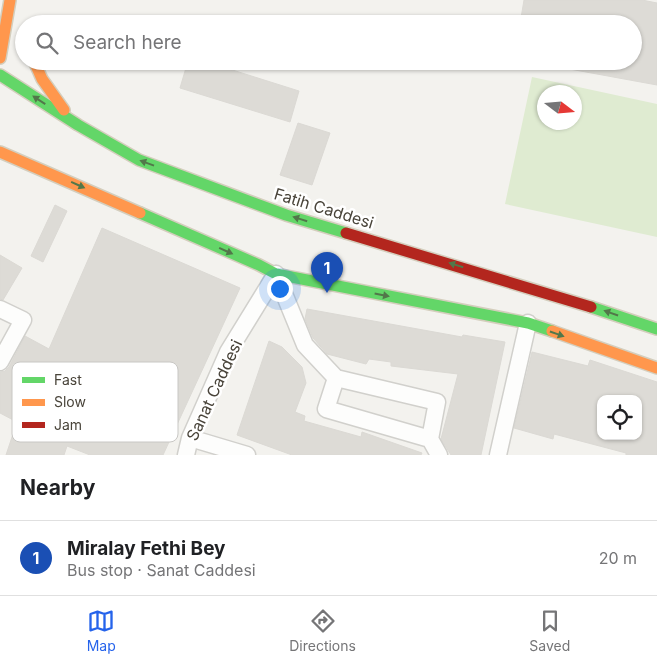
<!DOCTYPE html>
<meta charset="utf-8">
<style>
:root{--surface:#fff;--page:#f6f6f6;--text:#202124;--muted:#757577;--line:#e0e0e0;--accent:#2563eb}
body{margin:0;font-family:Inter,sans-serif;background:var(--page);color:var(--text)}
.controls{position:absolute;right:15px;bottom:15px;display:grid;overflow:hidden;border-radius:10px;box-shadow:0 1px 4px #0004}
.controls button{width:45px;height:45px;display:grid;place-items:center;padding:0;border:0;border-bottom:1px solid var(--line);background:var(--surface);color:var(--text);font:25px sans-serif}
.compass{position:absolute;left:537px;top:85px;width:45px;height:45px;border-radius:50%;background:var(--surface);box-shadow:0 1px 4px #0004;rotate:106deg}
.you{position:absolute;left:279px;top:288px;width:18px;height:18px;margin:-12px;border:4px solid #fff;border-radius:50%;background:#1a73e8;box-shadow:0 0 0 8px #1a73e833}
.badge{display:grid;place-items:center;width:32px;height:32px;border-radius:50%;background:var(--accent);color:#fff;font-size:16px;font-weight:700}
.pin{position:absolute;translate:-50% -41px;filter:drop-shadow(0 1px 2px #0008)}
.pin::after{content:'';position:absolute;top:26px;width:18px;height:15px;background:inherit;clip-path:polygon(0 0,100% 0,50% 100%)}
.list{margin:0;padding:0;list-style:none}
h2{display:flex;justify-content:space-between;align-items:center;height:65px;margin:0;padding:0 20px;font-size:21px}
h2 small{font-size:16px;font-weight:400;color:var(--muted)}
.list li{display:grid;grid-template-columns:32px 1fr auto;gap:15px;align-items:center;box-sizing:border-box;height:75px;padding:0 20px;border-top:1px solid var(--line)}
.list b{display:block;font-size:19px;white-space:nowrap}
.list p{margin:0;font-size:16px;white-space:nowrap;color:var(--muted)}
.list em{font-size:16px;font-style:normal;color:var(--muted)}
.icon{flex:none;width:28px;height:28px;fill:none;stroke:currentColor;stroke-width:2;stroke-linecap:round;stroke-linejoin:round}
.map{position:relative;flex:none;width:657px;height:455px;overflow:hidden}
.search{position:absolute;background:var(--surface);box-shadow:0 1px 4px #0004;left:15px;right:15px;top:15px;height:55px;display:flex;align-items:center;gap:12px;box-sizing:border-box;padding:0 18px;border-radius:28px;color:var(--muted);font-size:19px}
.sheet{height:140px;background:var(--surface)}
nav{display:flex;justify-content:space-around;align-items:center;box-sizing:border-box;height:70px;border-top:1px solid var(--line);background:var(--surface);font-size:14px;color:var(--muted)}
nav a{display:grid;justify-items:center;gap:2px}
nav .on{color:var(--accent)}
.map>svg:first-child{display:block}
.green{fill:#dfebd1;fill-rule:evenodd}
.building{fill:#dddbd6;stroke:#dbd9d4;fill-rule:evenodd}
.lines{fill:none;stroke-linecap:round;stroke-linejoin:round}
.street-casing{stroke:#d1d0cc;stroke-width:19}
.fast-casing{stroke:#d4cebd;stroke-width:14}
.slow-casing{stroke:#d4cebd;stroke-width:14}
.jam-casing{stroke:#d4cebd;stroke-width:14}
.street{stroke:#fdfdfc;stroke-width:16}
.fast{stroke:#63d668;stroke-width:11}
.slow{stroke:#ff974d;stroke-width:11}
.jam{stroke:#b3261e;stroke-width:11}
.oneway{fill:#52774a}
.labels{text-anchor:middle;dominant-baseline:central;stroke-width:5;stroke-linejoin:round;paint-order:stroke}
.street-label{font-size:16px;fill:#49443a;stroke:#fff}
.key{fill:#fff;stroke:#c8c7c4;stroke-width:1}
.key-label{font-size:14px;fill:#49443a}
</style>
<div class="map">
<svg width="657" height="455" viewBox="0 0 657 455">
<rect width="100%" height="100%" fill="#f3f2ee"/>
<!-- green -->
<path class="green" d="M532,77L657,104V237L505,204ZM544,92H574V122H544Z"/>
<!-- building -->
<path class="building" d="M524,0H642L657,3V85L564,68L565,61H633V24H520Z
M188,61H204L299,91L290,122L180,88Z
M298,123L330,133L312,185L280,175Z
M55,205L67,211L43,262L31,256Z
M102,228L240,288L163,455H90L67,446L64,455H6L17,422L0,413V372L5,371L9,367L25,336L49,349Z
M0,255L22,268L3,300L0,299Z
M307,309L462,337L463,335L505,342L481,455H451L441,439L458,374L391,366V362L369,359L366,364L327,354L313,338L305,319Z
M269,341L282,347L302,367L306,383L295,412L305,416L304,421L361,437L362,432L422,453L421,455H292L237,435Z
M532,352L588,366L590,360L657,382V455H626V453L554,434L553,439L514,428ZM601,399H638V436H601Z"/>
<g class="lines">
<defs>
<path id="street" d="M276,274L305,345L336,378
M0,309L23,320L0,362
M336,378L437,402L430,439L326,409Z
M190,438L247,455
M430,439L439,455
M186,455L190,438L228,352L276,274
M498,455L528,323"/>
<path id="fast" d="M0,75L78,125L139,160L286,215L346,233
M140,213L259,265L276,274L528,323L552,331
M591,307L657,329"/>
<path id="slow" d="M0,58L10,0
M34,61L42,79L64,110
M0,152L140,213
M552,331L657,368"/>
<path id="jam" d="M346,233L591,307"/>
</defs>
<!-- street casing -->
<use href="#street" class="street-casing"/>
<!-- fast casing -->
<use href="#fast" class="fast-casing"/>
<!-- slow casing -->
<use href="#slow" class="slow-casing"/>
<!-- jam casing -->
<use href="#jam" class="jam-casing"/>
<!-- street -->
<use href="#street" class="street"/>
<!-- fast -->
<use href="#fast" class="fast"/>
<!-- slow -->
<use href="#slow" class="slow"/>
<!-- jam -->
<use href="#jam" class="jam"/>
</g>
<!-- one-way arrows -->
<defs><path id="oneway-solid" d="M-6-.8H1V-3.2L6.5 0L1 3.2V.8H-6Z" transform="scale(1.25)"/></defs>
<g class="oneway">
<use href="#oneway-solid" transform="translate(39 100) rotate(-147)"/>
<use href="#oneway-solid" transform="translate(147 163) rotate(-160)"/>
<use href="#oneway-solid" transform="translate(78 185) rotate(24)"/>
<use href="#oneway-solid" transform="translate(300 219) rotate(-163)"/>
<use href="#oneway-solid" transform="translate(226 251) rotate(24)"/>
<use href="#oneway-solid" transform="translate(456 265) rotate(-163)"/>
<use href="#oneway-solid" transform="translate(382 295) rotate(11)"/>
<use href="#oneway-solid" transform="translate(611 313) rotate(-161)"/>
<use href="#oneway-solid" transform="translate(557 334) rotate(19)"/>
</g>
<g class="labels">
<!-- street labels -->
<g class="street-label">
<text transform="translate(324 208) rotate(17)">Fatih Caddesi</text>
<text transform="translate(214 390) rotate(-65)">Sanat Caddesi</text>
</g>
</g>
<!-- legend -->
<rect x="12" y="362" width="166" height="80" rx="8" class="key"/>
<rect x="22" y="377" width="23" height="6" fill="#63d668"/>
<rect x="22" y="399" width="23" height="7" fill="#ff974d"/>
<rect x="22" y="422" width="23" height="6" fill="#b3261e"/>
<g class="key-label">
<text x="54" y="385">Fast</text>
<text x="54" y="407">Slow</text>
<text x="54" y="430">Jam</text>
</g>
</svg>
<div class="controls">
<button><svg class="icon" aria-label="locate" viewBox="0 0 24 24"><circle cx="12" cy="12" r="6"/><path d="M12 2v4M12 18v4M2 12h4M18 12h4"/></svg></button>
</div>
<svg class="compass" viewBox="-18 -18 36 36"><path d="M0-13l5 13h-10z" fill="#e53935"/><path d="M0 13l5-13h-10z" fill="#757577"/></svg>
<div class="you"></div>
<div class="pin badge" style="left:327px;top:293px;background:#1a4fb4">1</div>
<div class="search"><svg class="icon" aria-label="search" viewBox="0 0 24 24"><circle cx="10" cy="10" r="6"/><path d="M15 15l6 6"/></svg>Search here</div>
</div>
<section class="sheet">
<h2>Nearby<small></small></h2>
<ul class="list">
<li><span class="badge" style="background:#1a4fb4">1</span><div><b>Miralay Fethi Bey</b><p>Bus stop · Sanat Caddesi</p></div><em>20 m</em></li>
</ul>
</section>
<nav>
<a class="on"><svg class="icon" aria-label="map" viewBox="0 0 24 24"><path d="M3 6l6-2 6 2 6-2v14l-6 2-6-2-6 2zM9 4v14M15 6v14"/></svg>Map</a>
<a><svg class="icon" aria-label="directions" viewBox="0 0 24 24"><path d="M12 3l9 9-9 9-9-9zM9 14v-3h6M13 9l2 2-2 2"/></svg>Directions</a>
<a><svg class="icon" aria-label="saved" viewBox="0 0 24 24"><path d="M7 4h10v16l-5-4-5 4z"/></svg>Saved</a>
</nav>
